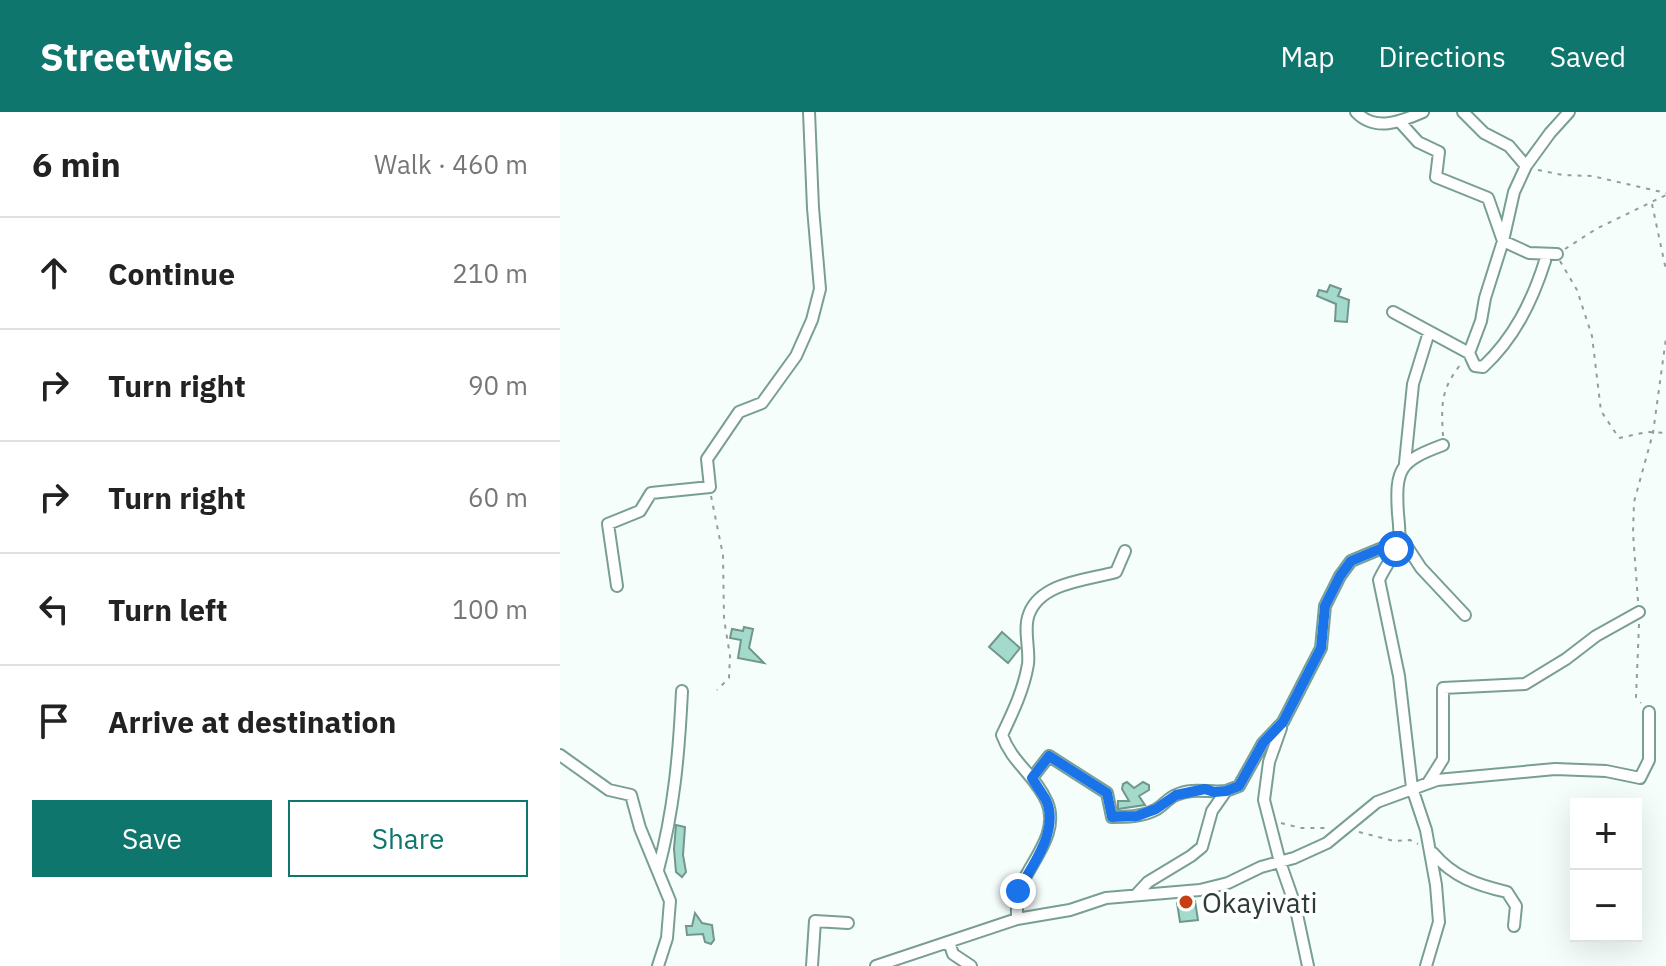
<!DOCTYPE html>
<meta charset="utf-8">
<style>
:root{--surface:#fff;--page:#f2f2f2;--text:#222;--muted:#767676;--line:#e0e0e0;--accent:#0f766e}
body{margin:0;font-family:"IBM Plex Sans",sans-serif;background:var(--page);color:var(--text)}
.controls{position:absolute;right:24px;bottom:24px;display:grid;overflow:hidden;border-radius:0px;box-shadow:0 8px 32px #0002}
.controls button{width:72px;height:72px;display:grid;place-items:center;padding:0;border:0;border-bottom:2px solid var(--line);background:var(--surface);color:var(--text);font:40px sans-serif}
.stop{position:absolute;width:24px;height:24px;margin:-18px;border:6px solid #1a73e8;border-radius:50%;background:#fff}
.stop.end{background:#1a73e8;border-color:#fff;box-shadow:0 2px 8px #0008}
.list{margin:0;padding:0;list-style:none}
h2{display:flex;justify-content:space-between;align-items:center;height:104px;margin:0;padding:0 32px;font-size:34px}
h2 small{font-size:26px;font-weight:400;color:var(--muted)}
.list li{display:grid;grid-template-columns:52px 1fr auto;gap:24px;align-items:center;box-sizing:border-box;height:112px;padding:0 32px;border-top:2px solid var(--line)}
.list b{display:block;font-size:30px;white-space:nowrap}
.list em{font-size:26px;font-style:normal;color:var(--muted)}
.actions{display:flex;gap:16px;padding:24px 32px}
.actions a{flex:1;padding:18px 0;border:2px solid var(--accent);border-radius:0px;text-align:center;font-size:28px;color:var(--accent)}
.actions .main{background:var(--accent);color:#fff}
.icon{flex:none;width:44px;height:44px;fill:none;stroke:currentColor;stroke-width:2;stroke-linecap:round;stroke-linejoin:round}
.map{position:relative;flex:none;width:1106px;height:854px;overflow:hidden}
header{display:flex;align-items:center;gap:48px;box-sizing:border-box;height:112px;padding:0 40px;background:var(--accent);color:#fff}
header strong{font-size:38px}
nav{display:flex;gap:44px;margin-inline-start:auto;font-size:28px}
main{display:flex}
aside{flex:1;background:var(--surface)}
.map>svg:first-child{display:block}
.building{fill:#a4dacb;stroke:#71968c;stroke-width:2}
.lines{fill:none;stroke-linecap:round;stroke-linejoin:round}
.street-casing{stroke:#799f94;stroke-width:14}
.path{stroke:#929e9b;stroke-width:2;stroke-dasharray:4 6;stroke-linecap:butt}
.street{stroke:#fff;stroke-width:10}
.route{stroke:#1a73e8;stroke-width:10}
.poi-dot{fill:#c73e14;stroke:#fff;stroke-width:3}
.labels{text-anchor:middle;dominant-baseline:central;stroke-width:7;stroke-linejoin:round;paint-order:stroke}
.poi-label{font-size:28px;fill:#2c3c38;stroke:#fff;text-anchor:start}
</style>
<header>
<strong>Streetwise</strong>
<nav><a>Map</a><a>Directions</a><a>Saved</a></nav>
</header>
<main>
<aside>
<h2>6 min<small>Walk · 460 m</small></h2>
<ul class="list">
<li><svg class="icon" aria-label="ahead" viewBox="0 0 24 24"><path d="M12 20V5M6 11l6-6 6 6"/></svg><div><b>Continue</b></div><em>210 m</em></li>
<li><svg class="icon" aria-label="right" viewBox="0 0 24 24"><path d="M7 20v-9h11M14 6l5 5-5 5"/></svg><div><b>Turn right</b></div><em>90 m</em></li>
<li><svg class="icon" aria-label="right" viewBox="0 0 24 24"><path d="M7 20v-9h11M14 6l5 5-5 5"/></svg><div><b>Turn right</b></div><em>60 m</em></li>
<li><svg class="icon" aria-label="left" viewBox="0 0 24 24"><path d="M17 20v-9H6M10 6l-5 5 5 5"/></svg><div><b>Turn left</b></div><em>100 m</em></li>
<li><svg class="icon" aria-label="arrive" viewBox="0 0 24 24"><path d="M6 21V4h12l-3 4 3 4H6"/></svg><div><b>Arrive at destination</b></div></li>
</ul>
<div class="actions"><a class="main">Save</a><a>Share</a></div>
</aside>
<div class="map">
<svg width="1106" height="854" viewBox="0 0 1106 854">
<rect width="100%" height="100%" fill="#f6fefb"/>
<!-- building -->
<path class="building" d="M770,173L781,177L778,184L789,188L787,210L775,209L776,192L757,184L759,178L767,180Z
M184,515L193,517L189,536L204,551L178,546L181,528L170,526L172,517L183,519Z
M442,520L460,536L448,551L429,535Z
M567,670L574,676L583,670L589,673V678L579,684L585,693L558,697V689H569L562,677L563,672Z
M116,713L125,715L123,743L126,760L122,765L116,760L114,737Z
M635,789L638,808L620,810L617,791Z
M135,801L142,811L152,813L154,828L151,832L145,830L143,822L127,823L126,814H132Z"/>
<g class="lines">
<defs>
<path id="street" d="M796,0C815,20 840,10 863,0
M903,0L924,21L949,34L966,54
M840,10L858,30L879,40L876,65L928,86L943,129L969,141L997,142
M833,200L909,241L915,254L923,255C954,226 972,190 985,149
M909,241L921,209L925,186L943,129L954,80L966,54L990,21L1009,0
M845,351L853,272L869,220
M57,474L48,412L80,399L91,381L150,375L147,347L179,300L202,291L236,244L252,208L260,177L253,96L249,0
M721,616L709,650L704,688L720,750L735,793L748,854
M0,643L49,678L71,683L80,716L110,789L107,826L98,854
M472,666L489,644L547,681L552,705C567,705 581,705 595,698C603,694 608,686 616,683C633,675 649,681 666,679
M868,671L883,647V576L965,572L1006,547L1036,524L1079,500
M873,741C893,765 917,773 947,780L956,794L954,814
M98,758C114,698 119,642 122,579
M576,783L588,770L631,744L642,735L652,699L666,679L679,674L703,631L723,610L761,536L765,494L780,464L791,449L827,434L840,424L861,456L905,503
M457,807C457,797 456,785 460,776C471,749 500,721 487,690C476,664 452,651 442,623C453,600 464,577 468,552C470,537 463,517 469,502C481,470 528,468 556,460L565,439
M389,830L393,842L411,854
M252,854L255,809L288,811
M316,854L457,807L510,798L546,786L640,778L668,771L701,755L734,746L767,731L817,690L877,668L995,657L1046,659L1080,666L1089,648V600
M866,854L879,810L876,773L866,718L852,676L839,564L819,468C825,454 836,442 839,428C840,420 839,411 838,402C835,356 840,349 883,333"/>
</defs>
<!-- street casing -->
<use href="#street" class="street-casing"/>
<!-- path -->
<path class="path" d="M978,58L1003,63L1032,64L1106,81
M1092,92L1106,158
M1005,137L1036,117L1106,83
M1000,149L1017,178L1032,224L1041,299L1059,326L1087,320L1106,321
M883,324C881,292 881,277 901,252
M151,384L163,443L164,507L170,544L169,566L157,578
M1078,489L1073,421L1074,390L1093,321L1106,226
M1079,512L1076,585L1081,591
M721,711L741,716H770
M799,720L834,729L850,728L858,732"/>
<!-- street -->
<use href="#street" class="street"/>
</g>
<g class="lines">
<!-- route -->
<path class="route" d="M458,779C472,754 500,718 486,688C482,681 476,673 472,666L489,644L547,681L552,705L577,704L596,697L616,683L645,677L654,680L666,679L679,674L703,631L723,610L761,536L765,494L780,464L791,449L827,434L840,424L836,437"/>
</g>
<!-- markers -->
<circle class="poi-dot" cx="626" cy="790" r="8"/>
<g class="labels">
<!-- poi labels -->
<g class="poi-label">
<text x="642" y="790">Okayivati</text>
</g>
</g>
</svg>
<div class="controls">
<button>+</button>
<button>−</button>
</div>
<div class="stop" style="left:836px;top:437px"></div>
<div class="stop end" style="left:458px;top:779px"></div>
</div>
</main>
